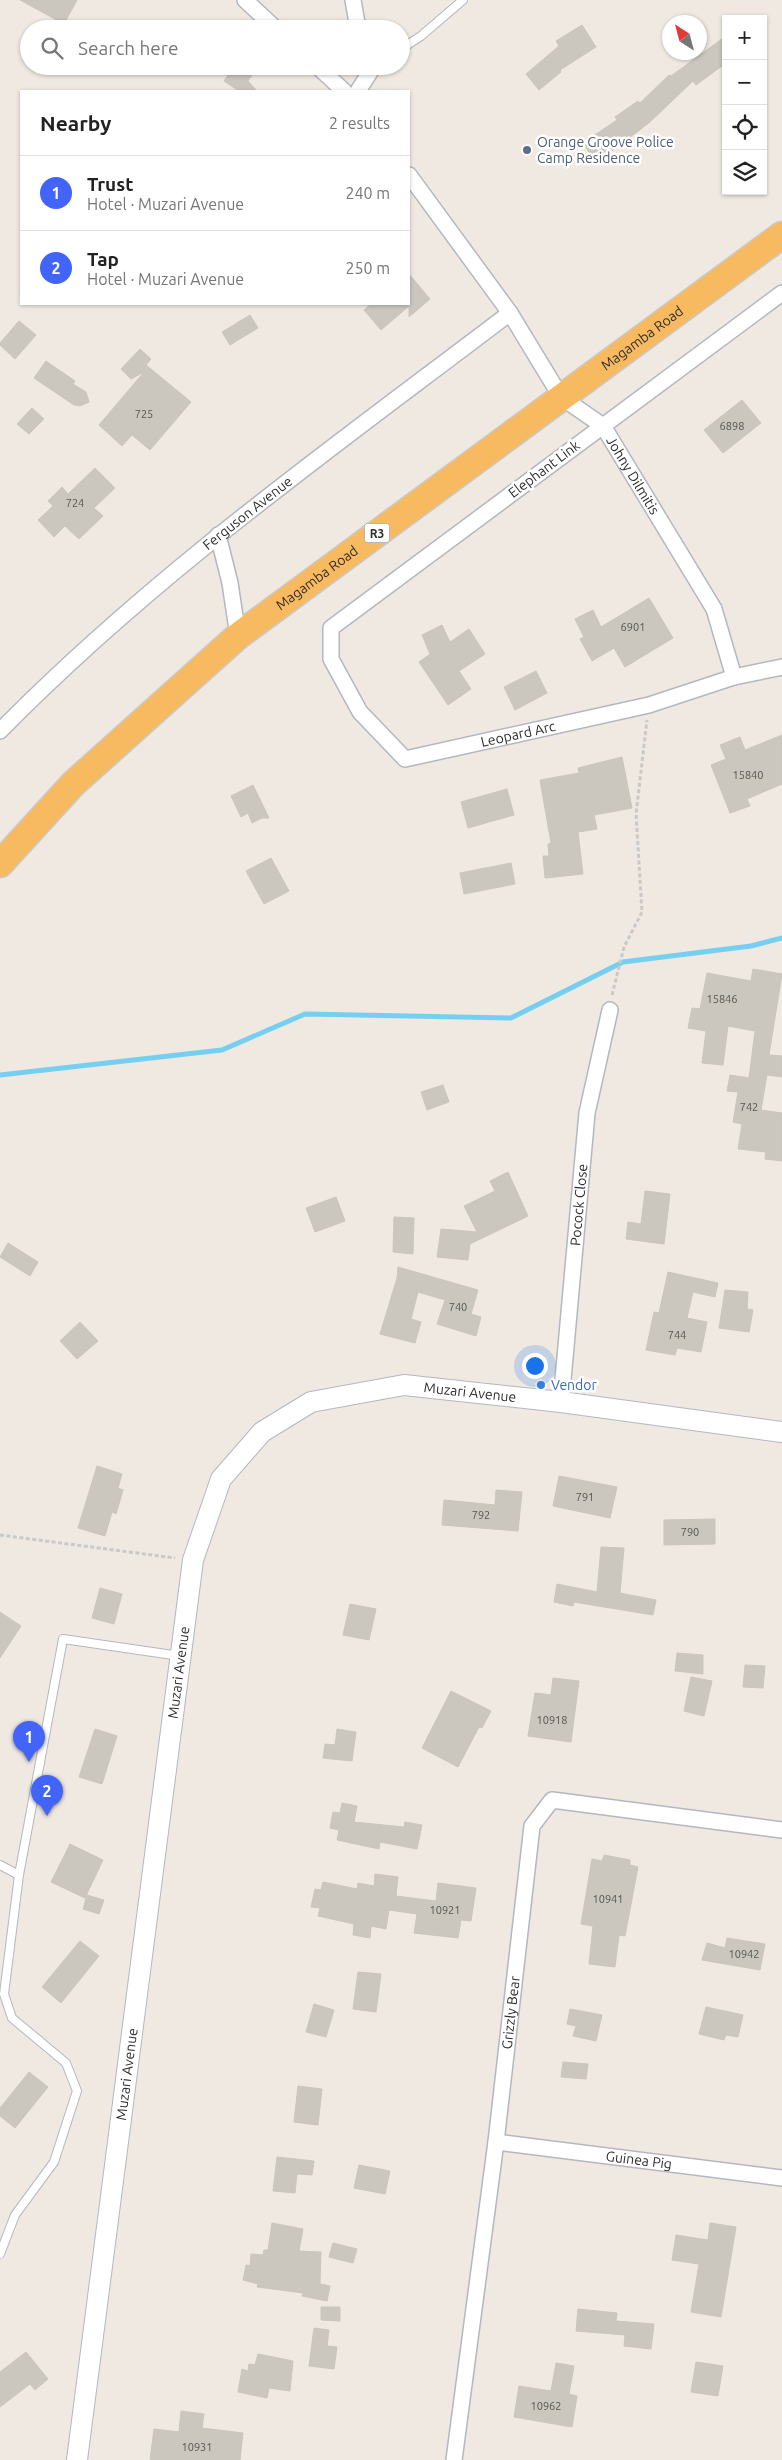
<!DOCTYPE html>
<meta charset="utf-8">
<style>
:root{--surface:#fff;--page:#f2f2f2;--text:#222;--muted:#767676;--line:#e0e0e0;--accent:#4264fb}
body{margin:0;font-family:Ubuntu,sans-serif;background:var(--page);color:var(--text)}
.controls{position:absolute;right:15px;top:15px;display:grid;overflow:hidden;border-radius:0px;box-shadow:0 1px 4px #0004}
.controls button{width:45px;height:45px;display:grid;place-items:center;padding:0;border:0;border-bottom:1px solid var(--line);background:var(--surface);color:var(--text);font:25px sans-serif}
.compass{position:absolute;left:662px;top:15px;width:45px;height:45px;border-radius:50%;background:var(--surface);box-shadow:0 1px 4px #0004;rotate:324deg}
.you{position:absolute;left:534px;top:1365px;width:18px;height:18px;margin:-12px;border:4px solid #fff;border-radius:50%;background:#1a73e8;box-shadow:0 0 0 8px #1a73e833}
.badge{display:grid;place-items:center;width:32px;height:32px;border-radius:50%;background:var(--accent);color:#fff;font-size:16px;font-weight:700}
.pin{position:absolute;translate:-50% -41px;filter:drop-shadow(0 1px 2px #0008)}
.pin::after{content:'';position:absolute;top:26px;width:18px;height:15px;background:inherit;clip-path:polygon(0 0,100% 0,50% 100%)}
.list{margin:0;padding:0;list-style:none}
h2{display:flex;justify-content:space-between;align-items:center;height:65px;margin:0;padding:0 20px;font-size:21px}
h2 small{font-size:16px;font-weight:400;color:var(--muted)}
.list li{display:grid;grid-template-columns:32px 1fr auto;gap:15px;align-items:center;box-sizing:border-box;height:75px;padding:0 20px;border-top:1px solid var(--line)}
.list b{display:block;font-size:19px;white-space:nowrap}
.list p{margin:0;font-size:16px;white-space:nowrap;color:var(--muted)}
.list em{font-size:16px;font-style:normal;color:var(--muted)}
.icon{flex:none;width:28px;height:28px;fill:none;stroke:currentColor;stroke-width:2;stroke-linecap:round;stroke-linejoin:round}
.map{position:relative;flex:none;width:782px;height:2460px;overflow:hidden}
.search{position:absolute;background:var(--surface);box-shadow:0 1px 4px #0004;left:20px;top:20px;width:390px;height:55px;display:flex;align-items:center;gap:12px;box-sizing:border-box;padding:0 18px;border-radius:28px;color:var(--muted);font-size:19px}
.panel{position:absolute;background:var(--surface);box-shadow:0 1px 4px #0004;left:20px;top:90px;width:390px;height:215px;border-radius:0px}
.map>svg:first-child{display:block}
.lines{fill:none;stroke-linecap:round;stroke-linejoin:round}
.stream{stroke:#75cff0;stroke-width:5}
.building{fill:#cbc7bf;stroke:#cbc5ba}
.service-casing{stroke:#b4b7c1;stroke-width:10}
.minor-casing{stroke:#b4b7c1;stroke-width:18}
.tertiary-casing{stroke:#b4b7c1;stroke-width:22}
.trunk-casing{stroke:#c9c9c9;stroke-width:29}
.path{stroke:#c9c9c9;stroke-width:3;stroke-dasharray:4 2.5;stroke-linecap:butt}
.service{stroke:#fff;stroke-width:8}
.minor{stroke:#fff;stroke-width:15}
.tertiary{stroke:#fff;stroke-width:20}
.trunk{stroke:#f8ba60;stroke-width:26}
.service-dot{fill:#5c6f8a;stroke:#fff;stroke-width:2}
.shop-dot{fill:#3f7fe0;stroke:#fff;stroke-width:2}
.labels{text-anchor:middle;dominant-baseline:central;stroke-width:5;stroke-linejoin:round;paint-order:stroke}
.number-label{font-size:11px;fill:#555452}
.shield{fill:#fff;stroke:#6d6d6d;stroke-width:1}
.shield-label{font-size:12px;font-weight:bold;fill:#2e2e2e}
.service-label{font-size:14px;fill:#4e5e75;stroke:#fff;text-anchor:start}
.street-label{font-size:14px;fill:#2e2e2e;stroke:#fff}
.shop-label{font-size:14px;fill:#366cbe;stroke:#fff;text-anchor:start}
</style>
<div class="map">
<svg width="782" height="2460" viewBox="0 0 782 2460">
<rect width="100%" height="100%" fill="#efe9e1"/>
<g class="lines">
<!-- stream -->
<path class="stream" d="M0,1075L222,1050L305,1014L511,1018L623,962L751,946L782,938"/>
</g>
<!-- building -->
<path class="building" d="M20,0H77L64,24Z
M582,25L596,47L560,70L561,72L539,90L526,74L559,46L556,41Z
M726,36V63L696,85L693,81L650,122L596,163L583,143L617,120L615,117L638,101L640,103L669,75L671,76Z
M234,66H258L248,81L257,91H239L224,81Z
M409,274L430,299L409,317V306L381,330L364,310L371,304H409Z
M250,315L258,328L230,345L222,332Z
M19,321L36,335L15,359L0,345V343Z
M140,349L151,359L146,365L191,402L150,450L132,435L122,446L99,425L144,372L131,379L121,369Z
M46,361L75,381L73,384L86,392L89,402L80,406L74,405L34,378Z
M742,400L761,423L723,453L704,430Z
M32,408L44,419L29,434L17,424Z
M95,468L115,488L94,508L103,516L79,539L65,526L54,537L38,520L53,506L48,501L62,487L68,494Z
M649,598L673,638L625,667L614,648L592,661L580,639L584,637L575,619L593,610L601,627Z
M442,625L450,642L469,629L485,654L459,671L471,689L448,705L419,662L430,654L422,635Z
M536,671L547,693L515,710L504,687Z
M782,735V784L747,799L750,806L730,813L711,765L726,759L720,745L740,737L745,750Z
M622,757L632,808L594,815L597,829L578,832L583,874L545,878L543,856H549L548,844L551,843L540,780L579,773L578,768Z
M253,785L269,818H262L252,823L248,813L241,817L231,796Z
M507,789L514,815L468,828L461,802Z
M271,858L289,891L264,904L246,871Z
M511,863L515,884L464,894L460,873Z
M753,969L782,974L769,1055L782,1056V1077L767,1075L761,1110L782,1113V1161L765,1159L766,1152L738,1149L742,1124L733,1122L738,1092L727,1091L730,1075L749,1078L755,1031L728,1026L723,1065L702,1063L706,1031L688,1028L692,1008L700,1009L707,973L751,981Z
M443,1085L449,1102L427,1110L421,1092Z
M508,1172L528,1216L470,1244L468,1260L437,1257L441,1229L477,1232L464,1206L495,1191L490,1181Z
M645,1191L670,1194L664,1244L626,1239L628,1222L641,1224Z
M336,1197L345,1221L315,1232L306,1208Z
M394,1217L414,1218L413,1254L393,1252Z
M8,1243L38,1262L30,1276L0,1257Z
M398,1267L478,1290L471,1314L481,1317L476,1336L437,1324L445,1300L418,1292L411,1319L421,1322L415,1343L380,1334L397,1278Z
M668,1272L718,1283L715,1297L693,1292L687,1318L707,1322L701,1352L677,1348L675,1355L646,1350L654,1312L659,1313Z
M725,1290L748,1292L747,1309L753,1310L749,1332L719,1328Z
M80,1322L98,1341L77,1359L60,1341Z
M97,1466L122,1474L118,1488L123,1490L116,1514L112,1512L105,1536L78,1528Z
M559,1476L617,1487L610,1518L553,1506Z
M496,1490L522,1492L518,1531L442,1525L444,1500L495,1505Z
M715,1519V1544L664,1545V1520Z
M601,1547L624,1548L620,1593L656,1600L653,1615L574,1602L573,1606L554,1602L557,1584L597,1592Z
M100,1588L122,1594L114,1624L92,1618Z
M350,1604L376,1609L369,1640L343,1635Z
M0,1612L21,1626L0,1658Z
M677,1653L703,1655V1674L675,1671Z
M745,1665L765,1666L763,1688L743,1687Z
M691,1677L712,1681L704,1716L684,1711Z
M553,1678L579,1681L571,1742L528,1736L535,1693L551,1695Z
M451,1691L491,1711L482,1728L479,1727L458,1767L422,1748Z
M95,1729L117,1736L102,1784L79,1777Z
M337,1729L356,1732L352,1761L323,1758L325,1744L335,1745Z
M342,1803L357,1806L354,1822L404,1827L405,1822L422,1825L417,1849L380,1842L379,1849L337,1840L339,1830L330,1828L333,1812L340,1813Z
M70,1844L103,1860L85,1898L51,1882Z
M604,1855L630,1860V1865L638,1867L625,1936L619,1935L615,1967L589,1964L593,1926L581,1924L592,1859L602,1861Z
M375,1874L398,1877L396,1896L436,1901L438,1883L476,1888L471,1921L461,1920L458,1938L414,1933L417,1914L389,1910L386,1929L371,1926L370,1938L353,1935L354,1924L318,1916L320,1908L311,1907L315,1889L321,1890L323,1882L357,1889L358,1883L374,1886Z
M87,1895L104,1900L99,1914L83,1909Z
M727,1938L765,1944L760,1970L702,1960L707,1943L725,1948Z
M80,1941L99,1956L61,2003L42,1987Z
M358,1972L381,1974L376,2012L353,2009Z
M314,2004L334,2010L326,2037L306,2032Z
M706,2007L743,2015L738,2037L726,2035L724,2040L699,2034Z
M570,2009L602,2015L596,2041L573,2036L576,2026L567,2024Z
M563,2062L588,2064L586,2079L561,2077Z
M29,2072L48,2087L15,2128L0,2116V2108Z
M298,2086L322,2089L318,2125L294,2122Z
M277,2157L314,2161L312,2175L297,2174L295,2193L273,2191Z
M359,2165L390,2171L385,2194L354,2188Z
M272,2223L303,2229L299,2251L321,2252L320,2284L330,2286L327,2301L302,2296L303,2293L257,2287L258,2284L243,2280L246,2265L250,2266L251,2254L263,2255L264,2250H268Z
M710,2223L736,2227L721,2317L691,2312L699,2264L672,2260L676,2235L708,2240Z
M333,2243L357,2249L353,2263L329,2257Z
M321,2307H340V2321L321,2320Z
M578,2309L617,2313L616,2321L654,2324L651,2349L624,2346L625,2335L576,2331Z
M314,2328L329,2330L327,2346L337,2347L334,2369L309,2366Z
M26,2352L48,2379L35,2390L30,2384L0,2407V2372Z
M258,2354L293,2361L290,2391L269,2388L267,2398L238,2392L242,2369L248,2371L249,2364L255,2365Z
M696,2362L723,2366L718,2396L691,2392Z
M556,2363L574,2366L569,2394L577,2396L572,2427L514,2417L519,2386L551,2391Z
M181,2411L204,2414L202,2428L243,2433L240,2460H150L154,2429L179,2432Z"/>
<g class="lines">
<defs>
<path id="service" d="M401,49L421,36L463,0
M0,1865L19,1875
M0,2254L15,2215L54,2162L77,2091L66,2063L12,2018L4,1994L19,1875L63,1639L180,1656"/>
<g id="minor">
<path d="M245,0L276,29"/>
<path d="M353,0L358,29"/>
<path d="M317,66L344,91"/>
<path d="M358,91L372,69L371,66"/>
<path id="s1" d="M409,175L510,313L561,397L603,426L714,609L734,677"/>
<path id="s2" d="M782,293L331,628V659L360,712L405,759L649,705L734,677L782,667"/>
<path d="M218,535L230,583L238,636"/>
<path id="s3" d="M0,731C154,574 335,446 510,313"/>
<path id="s4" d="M561,1402L587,1113L610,1010"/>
<path id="s5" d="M496,2142L782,2178"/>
<path id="s6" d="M454,2460L496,2142L532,1826L552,1800L782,1830"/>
</g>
<g id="tertiary">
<path id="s7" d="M77,2460L193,1560L221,1479L262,1432L311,1402L404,1385L561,1402L782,1432"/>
</g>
<g id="trunk">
<path id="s8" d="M0,864L73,784L238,636L782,235"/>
</g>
</defs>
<!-- service casing -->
<use href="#service" class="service-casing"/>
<!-- minor casing -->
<use href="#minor" class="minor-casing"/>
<!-- tertiary casing -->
<use href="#tertiary" class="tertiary-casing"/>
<!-- trunk casing -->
<use href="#trunk" class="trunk-casing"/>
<!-- path -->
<path class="path" d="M612,995L624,947L642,912L636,814L647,720
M0,1535L175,1558"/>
<!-- service -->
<use href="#service" class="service"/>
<!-- minor -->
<use href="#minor" class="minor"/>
<!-- tertiary -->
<use href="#tertiary" class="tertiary"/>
<!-- trunk -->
<use href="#trunk" class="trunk"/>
</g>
<!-- markers -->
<circle class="service-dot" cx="527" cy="150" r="5"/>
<circle class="shop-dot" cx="541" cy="1385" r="5"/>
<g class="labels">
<!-- number labels -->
<g class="number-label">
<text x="144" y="414">725</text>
<text x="732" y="426">6898</text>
<text x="75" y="503">724</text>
<text x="633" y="627">6901</text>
<text x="748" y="775">15840</text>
<text x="722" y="999">15846</text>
<text x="749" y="1107">742</text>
<text x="458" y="1307">740</text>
<text x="677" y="1335">744</text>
<text x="585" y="1497">791</text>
<text x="481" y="1515">792</text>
<text x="690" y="1532">790</text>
<text x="552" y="1720">10918</text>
<text x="608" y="1899">10941</text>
<text x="445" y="1910">10921</text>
<text x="744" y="1954">10942</text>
<text x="546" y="2406">10962</text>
<text x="197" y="2447">10931</text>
</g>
<!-- shield labels -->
<rect class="shield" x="364.5" y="523.5" width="25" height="19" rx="4"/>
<g class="shield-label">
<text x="377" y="533">R3</text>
</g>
<!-- service labels -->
<g class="service-label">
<text x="537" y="142">Orange Groove Police<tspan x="537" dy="16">Camp Residence</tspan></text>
</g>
<!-- street labels -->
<g class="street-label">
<text stroke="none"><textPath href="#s8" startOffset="832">Magamba Road</textPath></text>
<text transform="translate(544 469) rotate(-37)">Elephant Link</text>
<text stroke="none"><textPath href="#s1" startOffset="378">Johny Dilmitis</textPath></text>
<text stroke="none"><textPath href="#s3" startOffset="330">Ferguson Avenue</textPath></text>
<text stroke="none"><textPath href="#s8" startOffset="428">Magamba Road</textPath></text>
<text stroke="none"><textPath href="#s2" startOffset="834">Leopard Arc</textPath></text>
<text stroke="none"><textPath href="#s4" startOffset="198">Pocock Close</textPath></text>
<text stroke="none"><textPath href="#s7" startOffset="1274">Muzari Avenue</textPath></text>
<text stroke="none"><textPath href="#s7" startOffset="794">Muzari Avenue</textPath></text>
<text stroke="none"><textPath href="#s6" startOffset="451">Grizzly Bear</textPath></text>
<text stroke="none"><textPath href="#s7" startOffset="389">Muzari Avenue</textPath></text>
<text stroke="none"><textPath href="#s5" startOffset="144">Guinea Pig</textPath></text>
</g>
<!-- shop labels -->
<g class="shop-label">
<text x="551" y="1385">Vendor</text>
</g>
</g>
</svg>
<div class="controls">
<button>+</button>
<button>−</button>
<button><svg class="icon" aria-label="locate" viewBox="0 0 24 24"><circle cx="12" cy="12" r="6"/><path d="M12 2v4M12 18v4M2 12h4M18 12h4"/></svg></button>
<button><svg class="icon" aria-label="layers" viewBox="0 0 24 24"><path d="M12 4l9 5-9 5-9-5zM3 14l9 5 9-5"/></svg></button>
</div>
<svg class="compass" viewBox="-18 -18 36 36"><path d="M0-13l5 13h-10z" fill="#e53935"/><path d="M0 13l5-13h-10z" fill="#767676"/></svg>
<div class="you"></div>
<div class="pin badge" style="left:29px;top:1762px">1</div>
<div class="pin badge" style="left:47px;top:1816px">2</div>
<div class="search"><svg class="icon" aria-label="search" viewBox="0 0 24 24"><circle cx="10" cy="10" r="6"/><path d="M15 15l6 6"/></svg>Search here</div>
<section class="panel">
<h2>Nearby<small>2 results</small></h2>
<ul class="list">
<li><span class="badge">1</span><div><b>Trust</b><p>Hotel · Muzari Avenue</p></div><em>240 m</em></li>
<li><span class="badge">2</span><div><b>Tap</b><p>Hotel · Muzari Avenue</p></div><em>250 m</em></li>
</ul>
</section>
</div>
